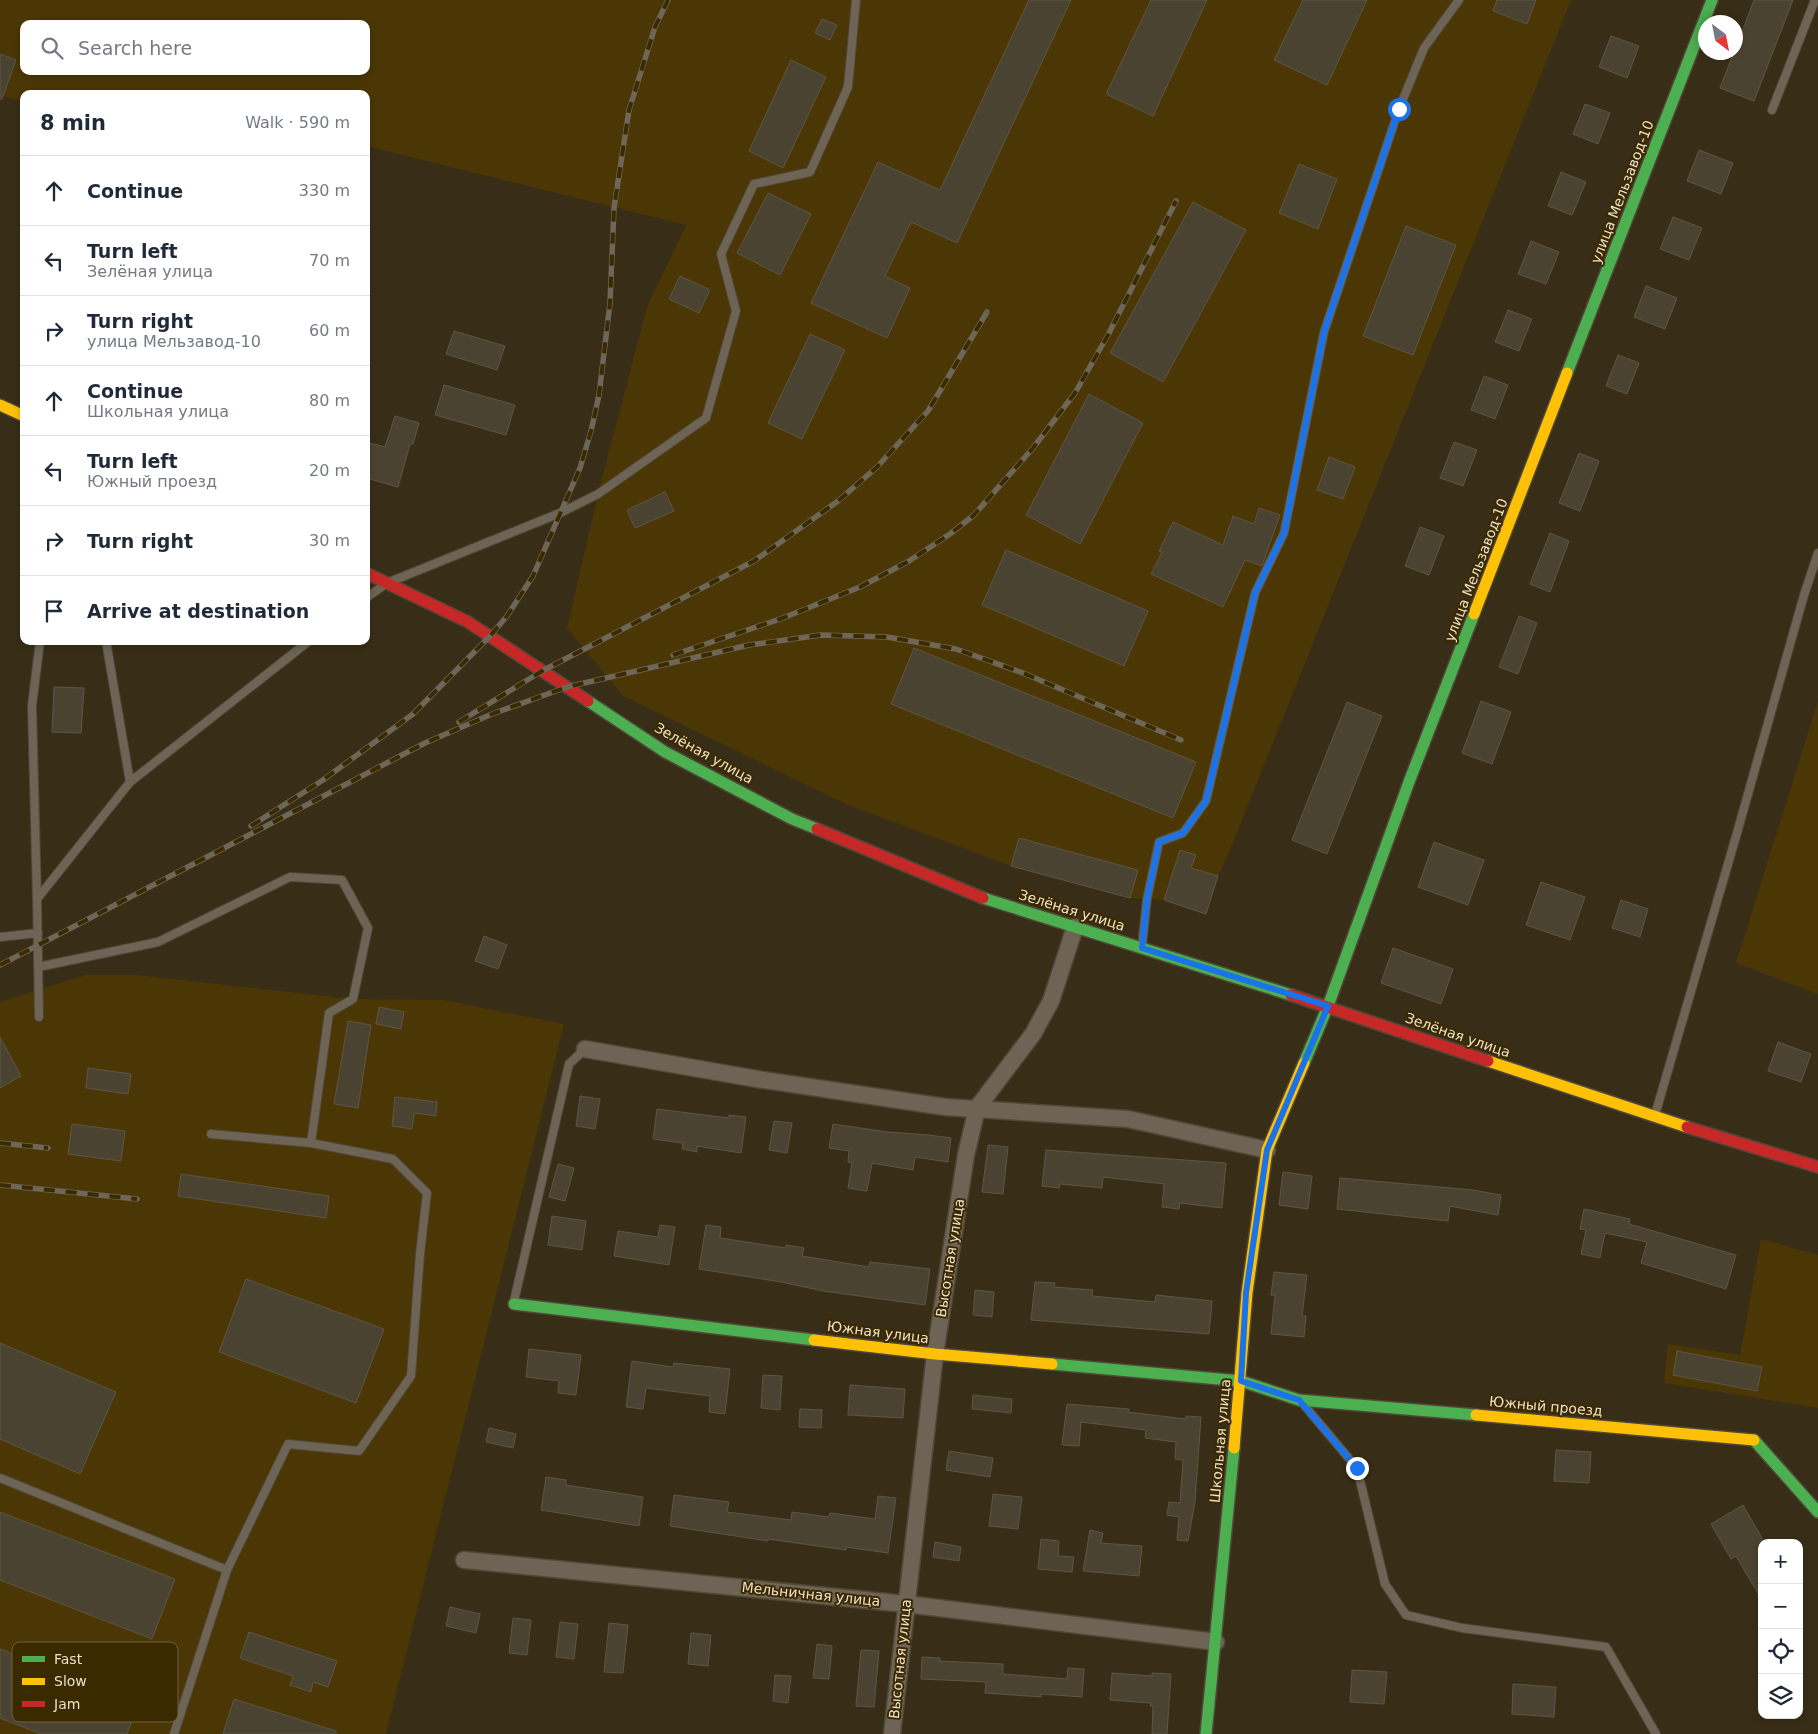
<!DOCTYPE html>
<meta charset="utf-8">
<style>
:root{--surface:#fff;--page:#f6f6f7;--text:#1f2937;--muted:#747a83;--line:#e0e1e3}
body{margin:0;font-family:"DejaVu Sans",sans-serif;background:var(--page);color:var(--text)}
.controls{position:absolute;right:15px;bottom:15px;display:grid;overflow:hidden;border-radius:10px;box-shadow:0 2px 8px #0003}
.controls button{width:45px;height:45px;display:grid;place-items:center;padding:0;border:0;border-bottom:1px solid var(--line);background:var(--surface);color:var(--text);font:25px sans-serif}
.compass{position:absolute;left:1698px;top:15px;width:45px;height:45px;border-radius:50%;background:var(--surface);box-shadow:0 2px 8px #0003;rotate:148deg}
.stop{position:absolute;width:15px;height:15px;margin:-11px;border:4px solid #1a73e8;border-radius:50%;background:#fff}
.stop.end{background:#1a73e8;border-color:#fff;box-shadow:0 1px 5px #0008}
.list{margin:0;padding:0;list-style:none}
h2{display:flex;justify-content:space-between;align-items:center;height:65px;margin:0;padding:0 20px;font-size:21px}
h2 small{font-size:16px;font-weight:400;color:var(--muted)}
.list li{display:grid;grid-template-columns:32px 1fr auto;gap:15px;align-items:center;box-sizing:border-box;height:70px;padding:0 20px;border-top:1px solid var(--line)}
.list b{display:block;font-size:19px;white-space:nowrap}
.list p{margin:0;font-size:16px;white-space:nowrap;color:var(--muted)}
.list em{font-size:16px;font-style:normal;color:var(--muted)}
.icon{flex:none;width:28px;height:28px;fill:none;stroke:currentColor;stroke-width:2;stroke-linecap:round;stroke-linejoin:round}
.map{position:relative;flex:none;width:1818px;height:1734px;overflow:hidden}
.search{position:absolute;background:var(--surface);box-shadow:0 2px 8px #0003;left:20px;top:20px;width:350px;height:55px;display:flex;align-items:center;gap:12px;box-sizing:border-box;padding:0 18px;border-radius:10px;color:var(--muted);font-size:19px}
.panel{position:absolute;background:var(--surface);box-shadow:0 2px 8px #0003;left:20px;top:90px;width:350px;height:555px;border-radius:10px}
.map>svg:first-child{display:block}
.built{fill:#4a3705;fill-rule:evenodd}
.building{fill:#4b4331;stroke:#5d5644}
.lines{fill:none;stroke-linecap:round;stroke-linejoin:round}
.lane-casing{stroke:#504737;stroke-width:10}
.street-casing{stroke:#504737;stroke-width:19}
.fast-casing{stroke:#504737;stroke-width:14}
.slow-casing{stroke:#504737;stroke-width:14}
.jam-casing{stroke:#504737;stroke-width:14}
.lane{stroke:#6d6455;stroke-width:8}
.street{stroke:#6d6455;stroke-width:16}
.fast{stroke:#4caf50;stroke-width:11}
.slow{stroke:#ffc107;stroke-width:11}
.jam{stroke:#c62828;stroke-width:11}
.rail-casing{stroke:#6e6657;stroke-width:5.5}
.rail{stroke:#3b2900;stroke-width:4;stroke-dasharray:11;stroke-linecap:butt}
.route{stroke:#1a73e8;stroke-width:6}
.labels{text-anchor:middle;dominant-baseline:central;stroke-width:4;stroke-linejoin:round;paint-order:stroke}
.street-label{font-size:14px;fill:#ebe0cb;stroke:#3b2900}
.key{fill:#3b2900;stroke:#70603d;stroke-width:1}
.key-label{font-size:14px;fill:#ebe0cb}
</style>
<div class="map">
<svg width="1818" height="1734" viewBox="0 0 1818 1734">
<rect width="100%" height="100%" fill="#382e17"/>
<!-- built -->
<path class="built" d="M0,0H1571L1232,845L1218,876L1206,914L1164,900L1130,898L1011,866L848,805L623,696L567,628L598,494L647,307L686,225L366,146V94H24V102L0,95ZM24,24H366V71H24Z
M1818,701V994L1736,963Z
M86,975H137L353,999L444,1000L564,1024L386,1734H0V1002Z
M1761,1239L1818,1255V1408L1664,1383L1668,1344L1740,1355Z"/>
<!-- building -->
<path class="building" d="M1029,0H1071L957,243L911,222L885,276L910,288L887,338L811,303L878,162L940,190Z
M1151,0H1207L1153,116L1106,94Z
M1303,0H1367L1327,85L1274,60Z
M1497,0H1536L1527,24L1493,11Z
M1754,0H1793L1754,101L1720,88L1734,52H1736V48Z
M822,19L837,25L830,40L815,33Z
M1611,36L1639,46L1627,78L1599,67Z
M0,54L16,60L2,99H0Z
M791,60L826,77L783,168L749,151Z
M1585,104L1610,113L1598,144L1573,134Z
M1699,150L1733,163L1721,194L1687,181Z
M1299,164L1337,179L1318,229L1279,213Z
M1561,172L1586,182L1572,215L1548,206Z
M768,193L811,214L780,275L737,253Z
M1193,202L1246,230L1163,382L1110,353Z
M1673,217L1702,228L1689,260L1660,249Z
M1406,226L1456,245L1413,355L1363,336Z
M1531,241L1559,252L1546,284L1518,274Z
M680,276L710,290L699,313L669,299Z
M1646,286L1677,298L1665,329L1634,317Z
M1508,310L1532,319L1519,351L1495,342Z
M454,331L505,346L497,370L446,354Z
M810,334L845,350L802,439L768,423Z
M1618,355L1639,363L1627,394L1606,386Z
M1484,376L1508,385L1495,419L1471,410Z
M444,385L515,405L506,435L435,415Z
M1089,394L1143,423L1080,544L1026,515Z
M395,416L419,423L413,444H410L398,487L366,478V442L385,447Z
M1454,442L1477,450L1463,486L1440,478Z
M1579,453L1599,461L1580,511L1559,503Z
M1329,457L1355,467L1343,499L1317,490Z
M665,492L674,511L635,528L627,510Z
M1259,508L1280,515L1263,563L1262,566L1245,560L1223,607L1151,574L1162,552L1159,551L1173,522L1223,545L1233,516L1254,524Z
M1420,527L1444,536L1429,575L1405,566Z
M1550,533L1569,541L1550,592L1530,584Z
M1006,550L1148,611L1124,666L982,605Z
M1519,616L1537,623L1518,674L1499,667Z
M914,648L1196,762L1173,818L891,704Z
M54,687L84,688L81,733L52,732Z
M1481,701L1511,712L1492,764L1462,753Z
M1347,702L1382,716L1327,854L1292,840Z
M1019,838L1138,870L1130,898L1011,866Z
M1434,842L1484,860L1468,905L1418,887Z
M1180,850L1196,855L1191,868L1218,876L1206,914L1164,900Z
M1541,882L1585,897L1570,940L1526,925Z
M1621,900L1648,909L1640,937L1612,928Z
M484,936L507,945L498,969L475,961Z
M1393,948L1453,969L1441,1004L1381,983Z
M379,1007L404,1012L401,1029L376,1024Z
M348,1021L371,1025L358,1108L334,1104Z
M0,1037L21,1076L0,1088Z
M1778,1042L1811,1054L1801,1082L1768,1071Z
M88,1068L131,1074L128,1094L86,1088Z
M580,1096L600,1099L595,1129L576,1126Z
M395,1097L437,1102L436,1116L414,1113L412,1129L392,1126Z
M657,1109L729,1118V1115L746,1117L741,1153L697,1146V1152L682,1149L683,1143L653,1139Z
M774,1121L792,1123L787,1153L769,1150Z
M72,1124L125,1131L121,1161L68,1154Z
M833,1124L888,1132L929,1135L951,1138L948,1162L915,1157L913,1170L872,1163L867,1191L848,1188L852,1163L848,1162L849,1151L829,1148Z
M988,1145L1008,1147L1003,1194L982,1192Z
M1046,1150L1226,1163L1222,1208L1180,1203L1179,1209L1162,1207L1164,1184L1103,1177L1102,1188L1060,1184L1059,1188L1042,1186Z
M558,1164L574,1168L565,1201L549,1197Z
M1283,1172L1312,1176L1308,1209L1279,1205Z
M181,1174L329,1196L326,1218L178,1196Z
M1340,1178L1473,1190L1501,1195L1498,1215L1450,1206L1448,1221L1337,1209Z
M1584,1209L1630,1219L1629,1224L1736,1255L1726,1289L1641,1263L1647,1242L1605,1233L1600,1258L1581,1254L1586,1230L1580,1229Z
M552,1216L586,1221L582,1250L548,1245Z
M660,1225L675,1227L669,1265L614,1256L618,1231L658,1237Z
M706,1225L721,1227L720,1238L786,1248V1245L804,1248L802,1256L869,1267L870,1262L930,1269L925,1305L823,1291L781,1282L699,1269Z
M1274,1272L1307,1275L1302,1316H1306L1304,1337L1271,1334L1275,1295H1271Z
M246,1279L384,1329L356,1403L219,1352Z
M1035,1282L1055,1283L1054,1287L1093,1290L1092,1296L1155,1302L1156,1295L1212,1301L1209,1334L1031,1320Z
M975,1290L994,1292L992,1317L973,1315Z
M0,1343L116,1392L80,1474L0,1439Z
M529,1349L581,1355L576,1395L558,1393L559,1381L526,1377Z
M1677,1351L1762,1367L1757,1391L1673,1375Z
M632,1361L673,1367L674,1363L730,1369L725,1414L709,1412L710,1396L646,1388L643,1409L626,1407Z
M763,1375L782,1376L780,1410L761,1408Z
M850,1385L905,1389L903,1418L848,1415Z
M973,1395L1012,1399L1011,1413L972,1409Z
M1067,1404L1129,1409L1128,1412L1186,1419V1416L1201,1417L1195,1502L1188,1541L1177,1540L1179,1517L1167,1515L1169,1502L1180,1503L1183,1460L1175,1459L1176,1442L1145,1438L1146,1430L1081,1422L1079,1446L1062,1445Z
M800,1409L822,1410L821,1428L799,1427Z
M489,1428L516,1434L513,1448L486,1442Z
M1556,1450L1591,1452L1589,1483L1554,1481Z
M949,1451L993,1458L990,1477L946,1470Z
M546,1477L566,1480V1485L643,1497L639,1526L541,1510Z
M993,1494L1022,1497L1018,1529L989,1526Z
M674,1495L729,1502L727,1512L791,1520L792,1512L829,1517L830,1513L875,1519L878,1496L896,1498L888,1553L846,1547V1550L768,1539V1541L670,1526Z
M1743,1505L1762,1538V1600L1736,1556L1731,1559L1711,1524Z
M0,1512L175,1579L152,1639L0,1580Z
M1090,1530L1103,1533L1101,1543L1142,1546L1139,1576L1083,1571Z
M1041,1539L1059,1541L1058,1556L1074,1557L1072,1572L1038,1569Z
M935,1542L961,1547L959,1561L933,1557Z
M450,1607L480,1614L476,1633L446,1626Z
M513,1618L531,1620L527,1655L509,1653Z
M560,1622L578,1624L574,1659L556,1657Z
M609,1623L628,1625L623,1673L604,1672Z
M249,1632L337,1661L328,1687L313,1682L311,1692L290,1685L293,1676L240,1658Z
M691,1633L711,1635L708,1666L688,1664Z
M817,1644L832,1646L829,1679L813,1678Z
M0,1649L139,1702L127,1734H41L0,1718Z
M861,1650L879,1651L874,1707L856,1706Z
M922,1657L940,1658V1661L1003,1664V1674L1067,1679L1068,1668L1084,1669L1082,1697L1041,1694V1697L985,1693L986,1682L921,1679Z
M1352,1670L1387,1672L1384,1704L1350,1702Z
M1112,1673L1152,1676V1673L1171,1674L1167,1734H1152L1153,1706H1150L1151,1703L1110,1700Z
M775,1675L791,1676L788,1703L773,1701Z
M1513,1684L1556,1687L1554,1717L1512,1714Z
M234,1699L336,1731V1734H223Z"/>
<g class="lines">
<defs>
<path id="lane" d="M1772,110L1815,0
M366,598L387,583L560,513L598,494L706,418L736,311L721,254L754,184L810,172L848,87L856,0
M106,641L130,782
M37,899L32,706L40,641
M0,937L38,933
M1142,946L1147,899L1159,842L1183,833L1206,801L1255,593L1284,533L1324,332L1399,109L1424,48L1459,0
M38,967L158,942L290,877L342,880L368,928L353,999L329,1013L311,1143
M39,1017L37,899L130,782L309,641
M1655,1115L1737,833L1804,595L1818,553
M514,1301L569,1064L585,1049
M1304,1405L1357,1468L1385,1584L1406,1615L1462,1628L1606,1647L1656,1734
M0,1478L227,1570
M174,1734L227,1570L288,1444L359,1451L411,1376L420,1254L427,1193L393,1159L311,1143L211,1134"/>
<path id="street" d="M585,1049L757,1079L945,1107L1128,1119L1267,1150
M464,1560L906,1604L1216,1642
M892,1734L935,1354L966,1155L977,1108L1033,1034L1051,1001L1075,927"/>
<path id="fast" d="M1567,373L1712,0
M588,701L665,752L792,819L817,829
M983,898L1291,995
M1304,1063L1328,1006L1409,782L1474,614
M514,1304L814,1340
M1052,1364L1241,1381L1299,1400L1476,1415
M1754,1440L1818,1512
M1206,1734L1234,1448"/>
<path id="slow" d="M0,405L24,416
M1474,614L1567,373
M1488,1061L1687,1127
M814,1340L935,1354L1052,1364
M1476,1415L1754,1440
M1234,1448L1247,1293L1267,1150L1304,1063"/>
<path id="jam" d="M366,573L468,622L588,701
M817,829L983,898
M1291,995L1488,1061
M1687,1127L1818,1167"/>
</defs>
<!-- lane casing -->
<use href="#lane" class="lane-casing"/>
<!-- street casing -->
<use href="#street" class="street-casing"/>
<!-- fast casing -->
<use href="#fast" class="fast-casing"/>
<!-- slow casing -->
<use href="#slow" class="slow-casing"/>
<!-- jam casing -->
<use href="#jam" class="jam-casing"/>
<!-- lane -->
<use href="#lane" class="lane"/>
<!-- street -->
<use href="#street" class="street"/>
<!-- fast -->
<use href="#fast" class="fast"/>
<!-- slow -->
<use href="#slow" class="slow"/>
<!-- jam -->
<use href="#jam" class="jam"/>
<defs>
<path id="rail" d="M673,655L783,618L860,587L909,561L950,534L974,515L1033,448L1075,393L1108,335L1176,201
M459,722L542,671L754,561L838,501L877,467L928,411L987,312
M251,826L323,780L413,714L490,636L507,616L533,576L580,468L591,431L599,395L610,303L614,208L629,110L655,27L668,0
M0,965L425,743L492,714L567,687L749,645L821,635L887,637L956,649L1023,673L1181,740
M0,1143L48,1148
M0,1185L137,1199"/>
</defs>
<!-- rail casing -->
<use href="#rail" class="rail-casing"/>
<!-- rail -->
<use href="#rail" class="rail"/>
</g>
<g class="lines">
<!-- route -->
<path class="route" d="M1357,1468L1299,1400L1241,1381L1246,1293L1267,1150L1328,1006L1142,948L1147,899L1159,842L1183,833L1206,801L1255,593L1284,533L1324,332L1399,109"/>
</g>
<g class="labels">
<!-- street labels -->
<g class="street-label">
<text transform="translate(1622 192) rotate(-69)">улица Мельзавод-10</text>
<text transform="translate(1476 570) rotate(-69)">улица Мельзавод-10</text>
<text transform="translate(704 753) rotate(29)">Зелёная улица</text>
<text transform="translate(1072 910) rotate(17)">Зелёная улица</text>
<text transform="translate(1458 1035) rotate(19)">Зелёная улица</text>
<text transform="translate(950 1258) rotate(-81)">Высотная улица</text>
<text transform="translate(878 1332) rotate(7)">Южная улица</text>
<text transform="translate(1546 1406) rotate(5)">Южный проезд</text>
<text transform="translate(1220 1441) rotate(-85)">Школьная улица</text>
<text transform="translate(811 1594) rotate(6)">Мельничная улица</text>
<text transform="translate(900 1659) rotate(-84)">Высотная улица</text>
</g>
</g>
<!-- legend -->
<rect x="12" y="1642" width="166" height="80" rx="8" class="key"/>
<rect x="22" y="1656" width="23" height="6" fill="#4caf50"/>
<rect x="22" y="1678" width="23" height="7" fill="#ffc107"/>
<rect x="22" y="1701" width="23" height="6" fill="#c62828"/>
<g class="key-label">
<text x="54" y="1664">Fast</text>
<text x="54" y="1686">Slow</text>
<text x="54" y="1709">Jam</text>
</g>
</svg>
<div class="controls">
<button>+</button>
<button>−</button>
<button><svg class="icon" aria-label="locate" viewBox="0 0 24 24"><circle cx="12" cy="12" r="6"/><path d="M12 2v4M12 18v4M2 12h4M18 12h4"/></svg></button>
<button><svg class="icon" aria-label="layers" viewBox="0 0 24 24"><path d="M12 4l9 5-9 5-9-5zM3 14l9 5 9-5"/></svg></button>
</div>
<svg class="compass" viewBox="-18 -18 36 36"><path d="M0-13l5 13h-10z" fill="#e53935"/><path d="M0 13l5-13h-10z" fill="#747a83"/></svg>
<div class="stop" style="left:1399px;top:109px"></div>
<div class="stop end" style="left:1357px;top:1468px"></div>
<div class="search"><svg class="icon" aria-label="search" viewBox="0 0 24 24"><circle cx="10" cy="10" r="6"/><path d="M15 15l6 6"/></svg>Search here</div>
<section class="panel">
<h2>8 min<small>Walk · 590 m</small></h2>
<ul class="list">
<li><svg class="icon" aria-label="ahead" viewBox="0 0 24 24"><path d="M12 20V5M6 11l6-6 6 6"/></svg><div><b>Continue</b></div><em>330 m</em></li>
<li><svg class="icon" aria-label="left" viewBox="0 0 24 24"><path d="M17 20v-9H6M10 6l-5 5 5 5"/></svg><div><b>Turn left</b><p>Зелёная улица</p></div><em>70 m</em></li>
<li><svg class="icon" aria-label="right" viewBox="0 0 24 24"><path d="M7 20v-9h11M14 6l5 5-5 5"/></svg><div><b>Turn right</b><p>улица Мельзавод-10</p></div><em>60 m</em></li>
<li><svg class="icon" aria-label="ahead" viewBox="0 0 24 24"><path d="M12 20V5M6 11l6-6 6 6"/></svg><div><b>Continue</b><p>Школьная улица</p></div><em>80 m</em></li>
<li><svg class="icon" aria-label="left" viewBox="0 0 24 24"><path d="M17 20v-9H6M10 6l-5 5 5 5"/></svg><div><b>Turn left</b><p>Южный проезд</p></div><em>20 m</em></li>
<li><svg class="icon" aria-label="right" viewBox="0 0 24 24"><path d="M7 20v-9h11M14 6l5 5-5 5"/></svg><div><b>Turn right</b></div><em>30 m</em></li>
<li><svg class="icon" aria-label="arrive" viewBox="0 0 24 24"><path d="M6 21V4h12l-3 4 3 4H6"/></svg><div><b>Arrive at destination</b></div></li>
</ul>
</section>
</div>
